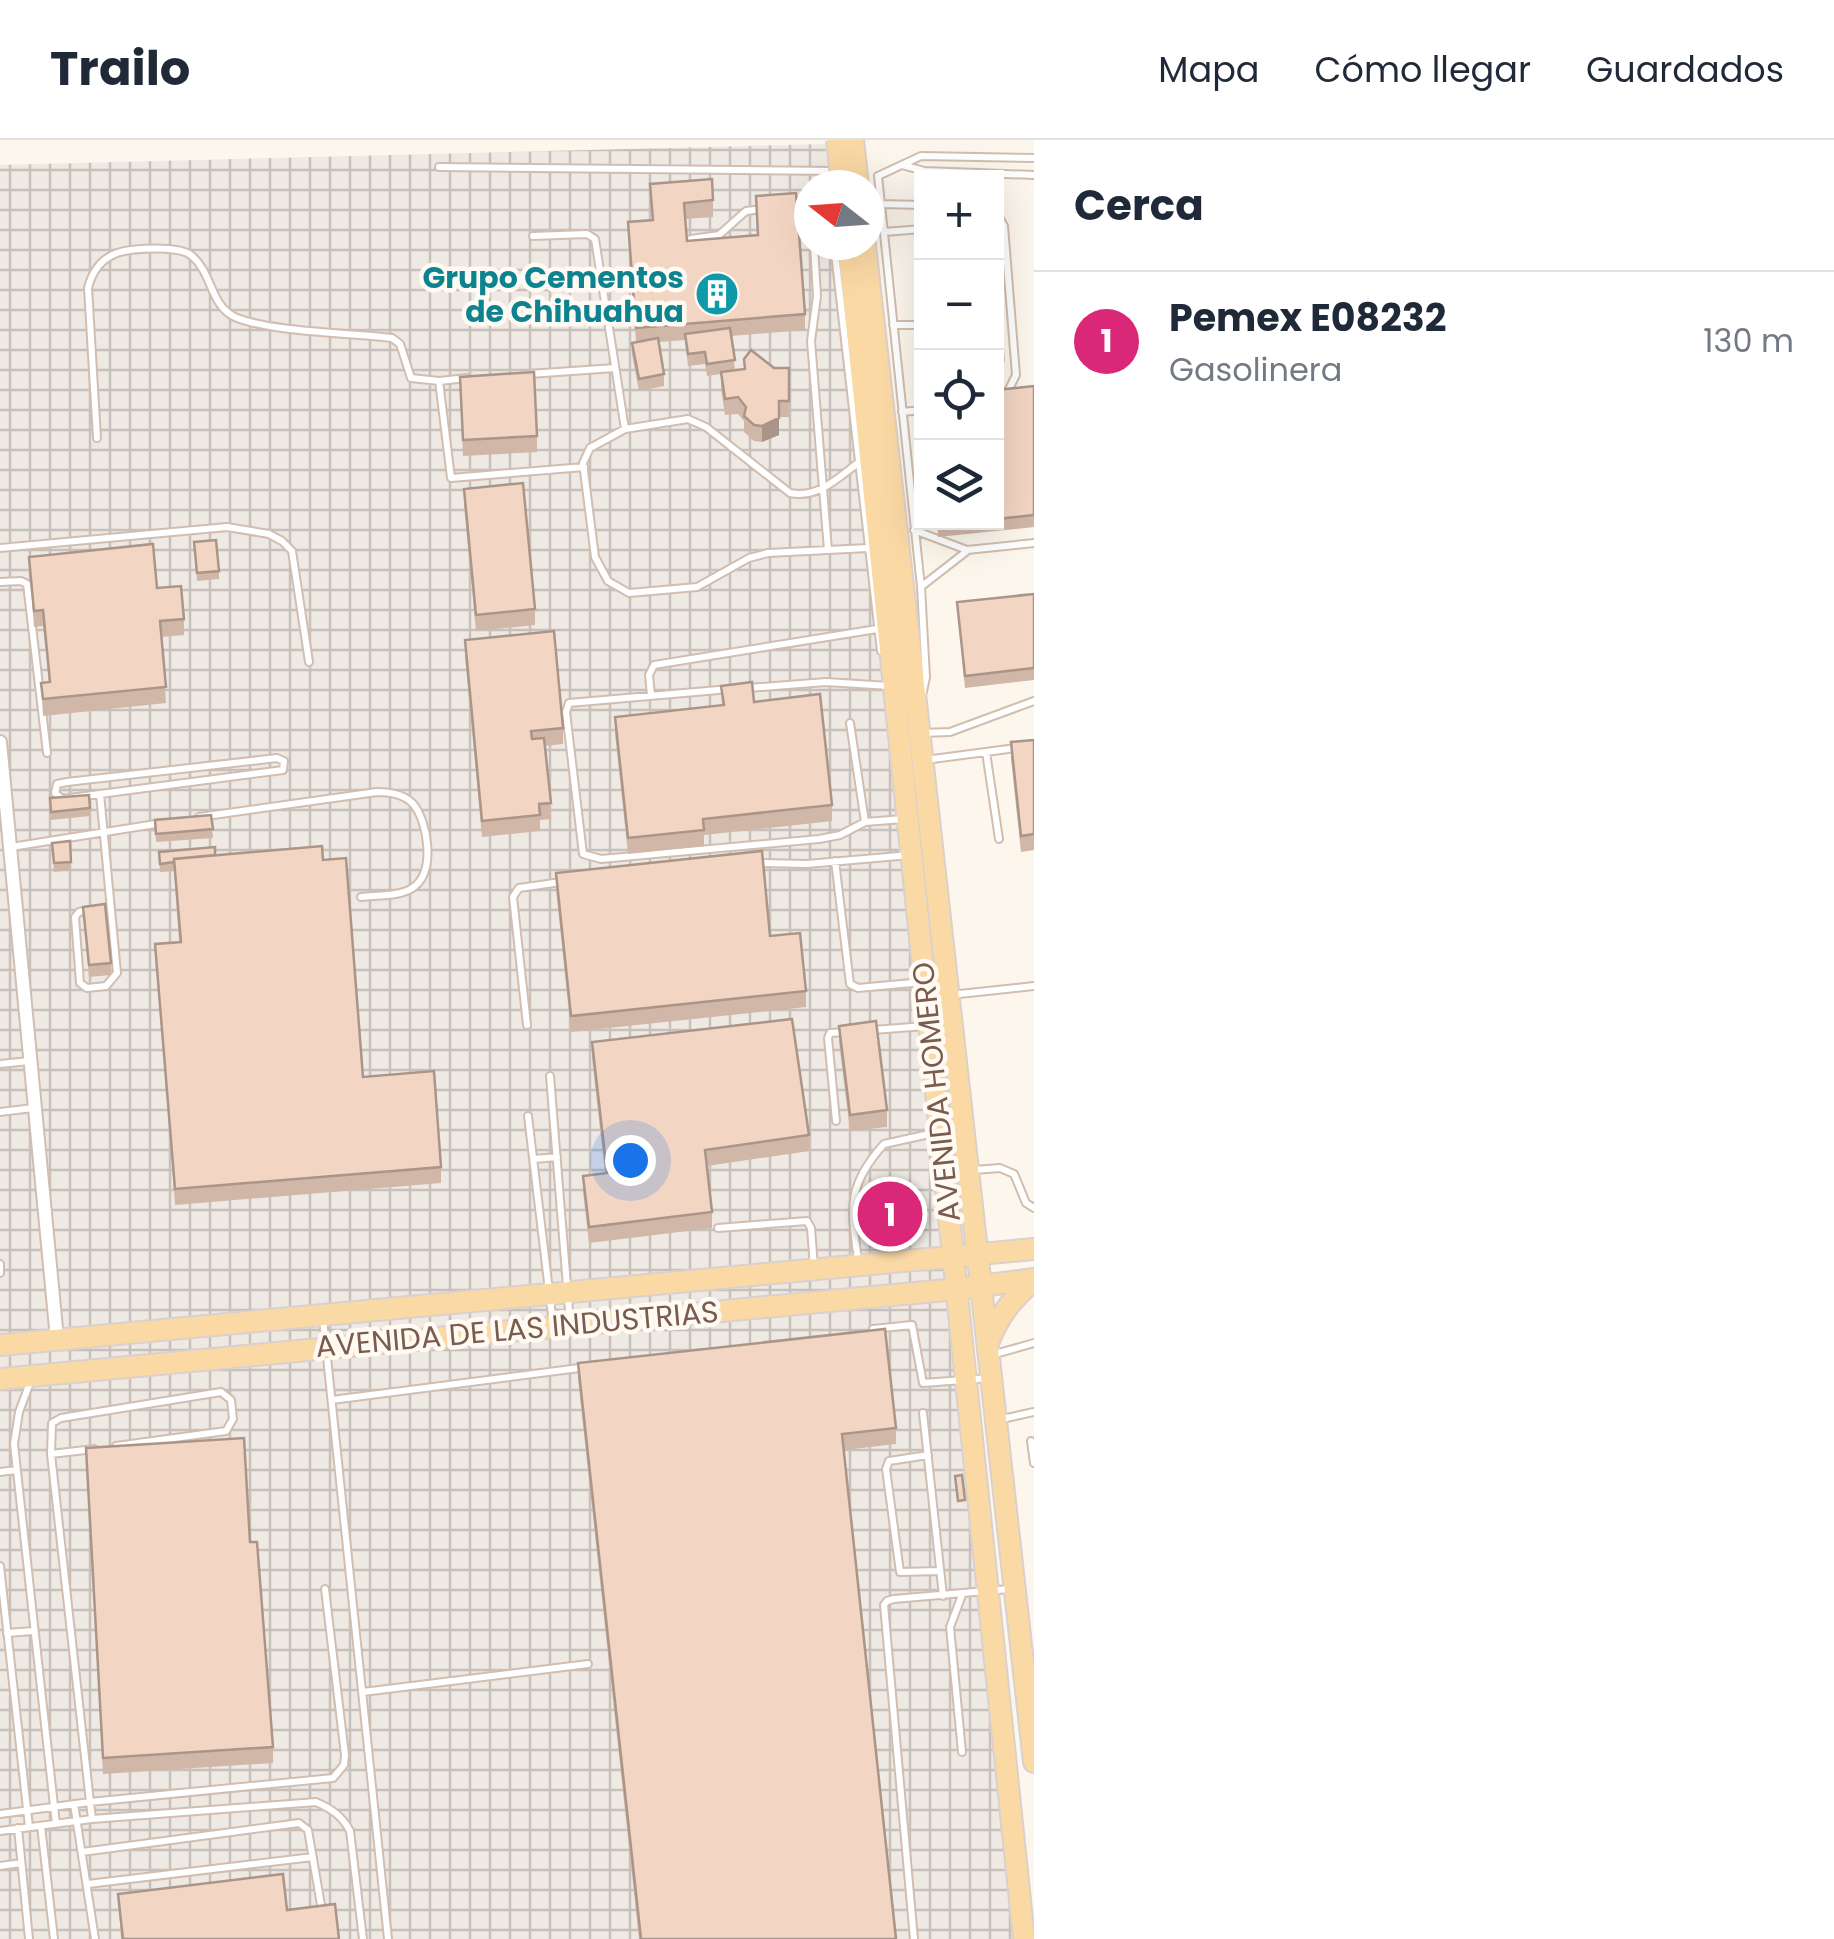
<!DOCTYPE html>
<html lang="es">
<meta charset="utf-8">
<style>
:root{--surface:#fff;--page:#f2f2f3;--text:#1f2937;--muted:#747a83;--line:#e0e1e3;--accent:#db2777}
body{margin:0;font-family:Poppins,sans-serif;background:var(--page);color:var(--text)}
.controls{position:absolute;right:30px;top:30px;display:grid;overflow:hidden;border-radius:0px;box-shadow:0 10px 40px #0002}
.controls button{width:90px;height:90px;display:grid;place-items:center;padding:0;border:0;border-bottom:2px solid var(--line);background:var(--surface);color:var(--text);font:50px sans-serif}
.compass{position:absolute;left:794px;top:30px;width:90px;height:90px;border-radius:50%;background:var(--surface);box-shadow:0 10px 40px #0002;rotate:287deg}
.you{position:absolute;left:630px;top:1020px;width:35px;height:35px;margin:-25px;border:8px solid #fff;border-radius:50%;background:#1a73e8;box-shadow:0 0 0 15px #1a73e833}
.badge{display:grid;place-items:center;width:65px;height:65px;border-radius:50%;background:var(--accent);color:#fff;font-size:32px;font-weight:700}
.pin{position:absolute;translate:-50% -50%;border:5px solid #fff;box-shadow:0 2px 10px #0006}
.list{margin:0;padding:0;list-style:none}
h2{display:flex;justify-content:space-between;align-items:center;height:130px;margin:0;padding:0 40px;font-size:42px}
h2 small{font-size:32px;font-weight:400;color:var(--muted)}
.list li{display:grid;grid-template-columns:65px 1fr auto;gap:30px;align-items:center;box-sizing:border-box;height:140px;padding:0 40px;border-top:2px solid var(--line)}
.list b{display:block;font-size:38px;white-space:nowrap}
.list p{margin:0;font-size:32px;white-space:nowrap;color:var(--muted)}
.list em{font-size:32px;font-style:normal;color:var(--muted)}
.icon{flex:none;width:55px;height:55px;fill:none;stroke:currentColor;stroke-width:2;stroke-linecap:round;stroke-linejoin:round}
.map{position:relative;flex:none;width:1034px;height:1799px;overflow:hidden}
header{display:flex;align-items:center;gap:60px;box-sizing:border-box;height:140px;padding:0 50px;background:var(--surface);border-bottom:2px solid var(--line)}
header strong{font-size:48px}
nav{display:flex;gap:55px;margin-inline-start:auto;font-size:35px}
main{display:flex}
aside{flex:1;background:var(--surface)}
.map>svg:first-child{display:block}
.industrial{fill:url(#industrial-grid)}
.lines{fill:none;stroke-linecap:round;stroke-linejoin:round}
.lane-casing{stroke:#d1beb0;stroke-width:10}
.street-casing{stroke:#d1beb0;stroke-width:16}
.primary-casing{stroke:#dad1cd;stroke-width:24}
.lane{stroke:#fff;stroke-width:6}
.street{stroke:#fff;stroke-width:12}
.primary{stroke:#fbd9a5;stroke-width:20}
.primary-bridge-casing{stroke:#dad1cd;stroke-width:24;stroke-linecap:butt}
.primary-bridge{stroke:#fbd9a5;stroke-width:20}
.wall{fill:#d1b7a8}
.shaded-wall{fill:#aa9588}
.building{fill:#f3d5c3;stroke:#aa9588;stroke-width:2.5}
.labels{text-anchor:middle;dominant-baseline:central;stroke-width:9;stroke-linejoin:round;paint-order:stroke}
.culture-label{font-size:30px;font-weight:bold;fill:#0d838f;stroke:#fffaf3;text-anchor:end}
.street-label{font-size:30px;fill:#7a5c4d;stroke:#fffaf3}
</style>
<header>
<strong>Trailo</strong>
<nav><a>Mapa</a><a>Cómo llegar</a><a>Guardados</a></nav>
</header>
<main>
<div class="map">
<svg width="1034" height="1799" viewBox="0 0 1034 1799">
<defs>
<pattern id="industrial-grid" width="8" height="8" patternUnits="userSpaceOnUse" patternTransform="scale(2.5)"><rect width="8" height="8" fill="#efe9e4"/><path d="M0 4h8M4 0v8" fill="none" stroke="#c7c0bb"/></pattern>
</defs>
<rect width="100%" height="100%" fill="#fdf6ec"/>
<!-- industrial -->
<path class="industrial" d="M825,4L830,45H809V105H837L1022,1799H0V25Z"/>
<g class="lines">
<defs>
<path id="lane" d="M902,25L924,31L1034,35
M439,27L839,31
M827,32L828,45
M878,36L921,447L926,537L922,556
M878,36L921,16L1034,18
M881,64L922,65
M790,69L809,68
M996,72L1004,86L1016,235L1008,251L996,257
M884,92L922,89
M533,96L587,94L595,99L625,289
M691,99L719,95L746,71L763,69
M814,105L817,156L811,201L828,410
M834,105L881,511
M996,178L1000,220
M893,185H922
M529,234L615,228
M467,238L439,241L451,338L584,327
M902,272L922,270
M97,298L88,148C92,132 101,119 117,113C132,108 180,105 192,116C213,134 210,167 237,178C274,192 350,193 392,198L400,204L411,238L439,241
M858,323C838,338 817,359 790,353L706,287L688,279L625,289L590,308L583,323L595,417L608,441L629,453L697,447L749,418L768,413L868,408
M914,390L967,410L1034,403
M0,408L227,387L269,394L282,401L292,411L309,522
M0,442L21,441L27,444L47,613
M922,446L967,411
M748,548L826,542L890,546
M730,549L569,563L566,572L583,714L601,719L819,699L840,695L865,682L903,679
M651,555L649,535L654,525L877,489
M850,583L865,682
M922,593L950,592L1034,561
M986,612L999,699
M277,618L284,621L283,630L62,659L55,653L57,644L67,642Z
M925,620L1016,608
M199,677L377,652C390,652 405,654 414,665C428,683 435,730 415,746C403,757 376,755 361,757
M11,707L162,683
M835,721L850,844L858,848L923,842
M758,723L807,724L910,715
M89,770L79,772L75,777L80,843L87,848L106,846L117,833L100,654
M950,855L1034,846
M527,885L513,757L519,748L561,742
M873,890L925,886
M0,924L29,921
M550,936L570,1183
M0,972L33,968
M528,976L553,1184
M836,981L828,898L830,893L845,892
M534,1019L557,1017
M974,1030L1000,1028L1014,1034L1026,1063L1034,1068
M718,1088L807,1081L811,1088L814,1127
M858,1120C851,1069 846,1046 884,1004L934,993
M0,1124V1133
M323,1179L388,1799
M873,1189L912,1185L923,1243L990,1238
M995,1214L1034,1203
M31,1240L19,1272L14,1304L56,1684
M332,1260L587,1227
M923,1273L943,1456
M1002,1279L1034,1272
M1031,1301L1034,1323
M51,1314L94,1309
M928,1315L889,1321L886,1329L900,1432L939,1431
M0,1332L16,1330
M0,1426L29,1687
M962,1455L950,1487L962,1612
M7,1493L33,1491
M363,1552L588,1524
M74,1664L95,1799
M0,1674L90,1662L51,1314L52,1283L61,1278L221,1252L231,1260L233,1279L226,1291L116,1306
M92,1679L90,1662L333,1638L344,1625L345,1615L325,1449
M41,1686L54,1799
M18,1688L29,1799
M0,1691L92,1679L316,1662C332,1669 342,1676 350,1691L363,1799
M82,1712L299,1683L308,1690L321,1765
M0,1726L21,1723
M88,1744L313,1717
M914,1799L884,1465L887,1461L894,1459L1009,1449"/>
<path id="street" d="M0,602L57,1199"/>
<path id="primary" d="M848,105L1024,1799
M865,105L1034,1622
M988,1203C999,1175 1012,1159 1034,1140
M0,1205L1034,1109
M0,1239L957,1149L1034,1139"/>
</defs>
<!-- lane casing -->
<use href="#lane" class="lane-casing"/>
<!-- street casing -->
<use href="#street" class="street-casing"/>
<!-- primary casing -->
<use href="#primary" class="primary-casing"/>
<!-- lane -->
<use href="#lane" class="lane"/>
<!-- street -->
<use href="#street" class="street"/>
<!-- primary -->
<use href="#primary" class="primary"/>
<defs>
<path id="primary-bridge" d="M837,0L842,45
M853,0L858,45"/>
</defs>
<!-- primary-bridge casing -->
<use href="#primary-bridge" class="primary-bridge-casing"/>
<!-- primary-bridge -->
<use href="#primary-bridge" class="primary-bridge"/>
</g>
<!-- wall -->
<path class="wall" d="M650,44L713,60V77L685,79L687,101L757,95L756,56L805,174V190L731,196L735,230L744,229V219L774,228H789V277H779V295L762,302L754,301L744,292V281L738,274L725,275L721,249V234L707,236L705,224L688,226L685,200L659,202L664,234V246L639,251L632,215V203L636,202L628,82L652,80Z
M460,237L537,296V312L463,316Z
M1034,246V387L938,397L937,382H996V250Z
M464,349L535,469V485L476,491L464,365Z
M194,402L219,431V439L197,441Z
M29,417L157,448L184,479V495L161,497L166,563L43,576L41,543L49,542L43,486L34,487Z
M1034,454V540L965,548L957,462Z
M465,500L563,588V604L545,606L551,679L540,680V691L482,697L465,516Z
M721,546L754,562L832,665V681L704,695V706L628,714L615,594V577L722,566Z
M1034,600V710L1021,712L1011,619V602Z
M89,655L90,676L51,680L50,658Z
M211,675L213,698L156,702L155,680Z
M70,701L71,730L54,732L52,703Z
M159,712L323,720L363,937L441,1027V1043L175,1065L155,804L179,802L174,731L160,732Z
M556,733L770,796L806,851V867L571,892L556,749Z
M83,767L111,823V835L89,837Z
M839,886L887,970V987L850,991L839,902Z
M592,902L809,995V1011L707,1026L712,1072V1088L589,1103L583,1052V1036L605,1033L592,919Z
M865,1059L917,1076V1089L867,1094Z
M578,1223L896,1288V1304L844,1310L897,1799H639L578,1239Z
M86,1308L250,1402L273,1607V1623L103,1634Z
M118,1754L287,1770L339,1799H121Z"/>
<!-- shaded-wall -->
<path class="shaded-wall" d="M779,278V295L762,302V286Z"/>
<!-- building -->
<path class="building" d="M712,39L713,60L684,63L687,101L758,95L756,56L796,53L805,174L636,188L628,82L653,80L650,44Z
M730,188L735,220L707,224L705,212L688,214L685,194Z
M658,198L664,234L639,239L632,203Z
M751,210L774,228H789V261H779V278L762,286L754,285L744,276L746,267L738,257L725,259L721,232L745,229L744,219Z
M534,232L537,296L463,300L460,237Z
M1034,246V375L996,379V250Z
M523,343L535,469L476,475L464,349Z
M938,382H963L938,385Z
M216,400L219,431L197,433L194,402Z
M153,404L157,448L181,446L184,479L160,481L166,547L43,559L41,543L50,542L43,470L34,471L29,417Z
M1034,454V528L965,536L957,462Z
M554,491L563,588L531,591L532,599L544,598L551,663L539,664L540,675L482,681L465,500Z
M752,542L754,562L820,554L832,665L703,679L704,690L628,698L615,577L724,565L721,546Z
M1034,600V694L1021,696L1011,602Z
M89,655L90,668L51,672L50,658Z
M211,675L213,689L156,694L155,680Z
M70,701L71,722L54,723L52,703Z
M322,706L323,720L346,718L363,937L434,931L441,1027L175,1049L155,804L181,802L174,719Z
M215,707V715L174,719V722L160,724L159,712Z
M762,711L770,796L800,793L806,851L571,876L556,733Z
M105,764L111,823L89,825L83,767Z
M792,879L809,995L705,1010L712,1072L589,1087L583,1036L607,1033L592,902Z
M876,881L887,970L850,975L839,886Z
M915,1054L917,1076L867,1082L865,1059Z
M885,1189L896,1288L842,1294L896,1799H641L578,1223Z
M244,1298L250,1402H257L273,1607L103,1618L86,1308Z
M962,1335L965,1360L958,1361L955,1336Z
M283,1734L287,1770L335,1764L339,1799H123L118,1754Z"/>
<!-- icons -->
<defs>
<symbol id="building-disc" viewBox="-11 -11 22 22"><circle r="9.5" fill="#0f9aa8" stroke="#fffaf3"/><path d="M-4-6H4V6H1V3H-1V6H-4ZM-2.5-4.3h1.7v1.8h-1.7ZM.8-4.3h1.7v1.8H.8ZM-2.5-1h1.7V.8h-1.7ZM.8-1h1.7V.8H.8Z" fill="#fff"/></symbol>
</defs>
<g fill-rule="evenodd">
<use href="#building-disc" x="692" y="129" width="50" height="50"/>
</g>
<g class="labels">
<!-- culture labels -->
<g class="culture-label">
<text x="684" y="137">Grupo Cementos<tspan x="684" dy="34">de Chihuahua</tspan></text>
</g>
<!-- street labels -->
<g class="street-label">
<text transform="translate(936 952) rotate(-96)">AVENIDA HOMERO</text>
<text transform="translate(517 1189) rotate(-5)">AVENIDA DE LAS INDUSTRIAS</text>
</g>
</g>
</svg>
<div class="controls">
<button>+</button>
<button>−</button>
<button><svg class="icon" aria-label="locate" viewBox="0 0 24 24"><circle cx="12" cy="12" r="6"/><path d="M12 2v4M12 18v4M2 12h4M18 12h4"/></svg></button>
<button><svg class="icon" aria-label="layers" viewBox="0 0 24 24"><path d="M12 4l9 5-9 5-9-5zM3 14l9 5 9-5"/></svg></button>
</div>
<svg class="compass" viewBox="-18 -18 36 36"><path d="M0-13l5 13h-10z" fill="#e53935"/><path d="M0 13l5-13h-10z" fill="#747a83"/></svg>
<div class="you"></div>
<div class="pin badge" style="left:890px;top:1074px">1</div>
</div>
<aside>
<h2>Cerca<small></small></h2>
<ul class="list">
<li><span class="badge">1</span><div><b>Pemex E08232</b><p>Gasolinera</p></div><em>130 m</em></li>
</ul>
</aside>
</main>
